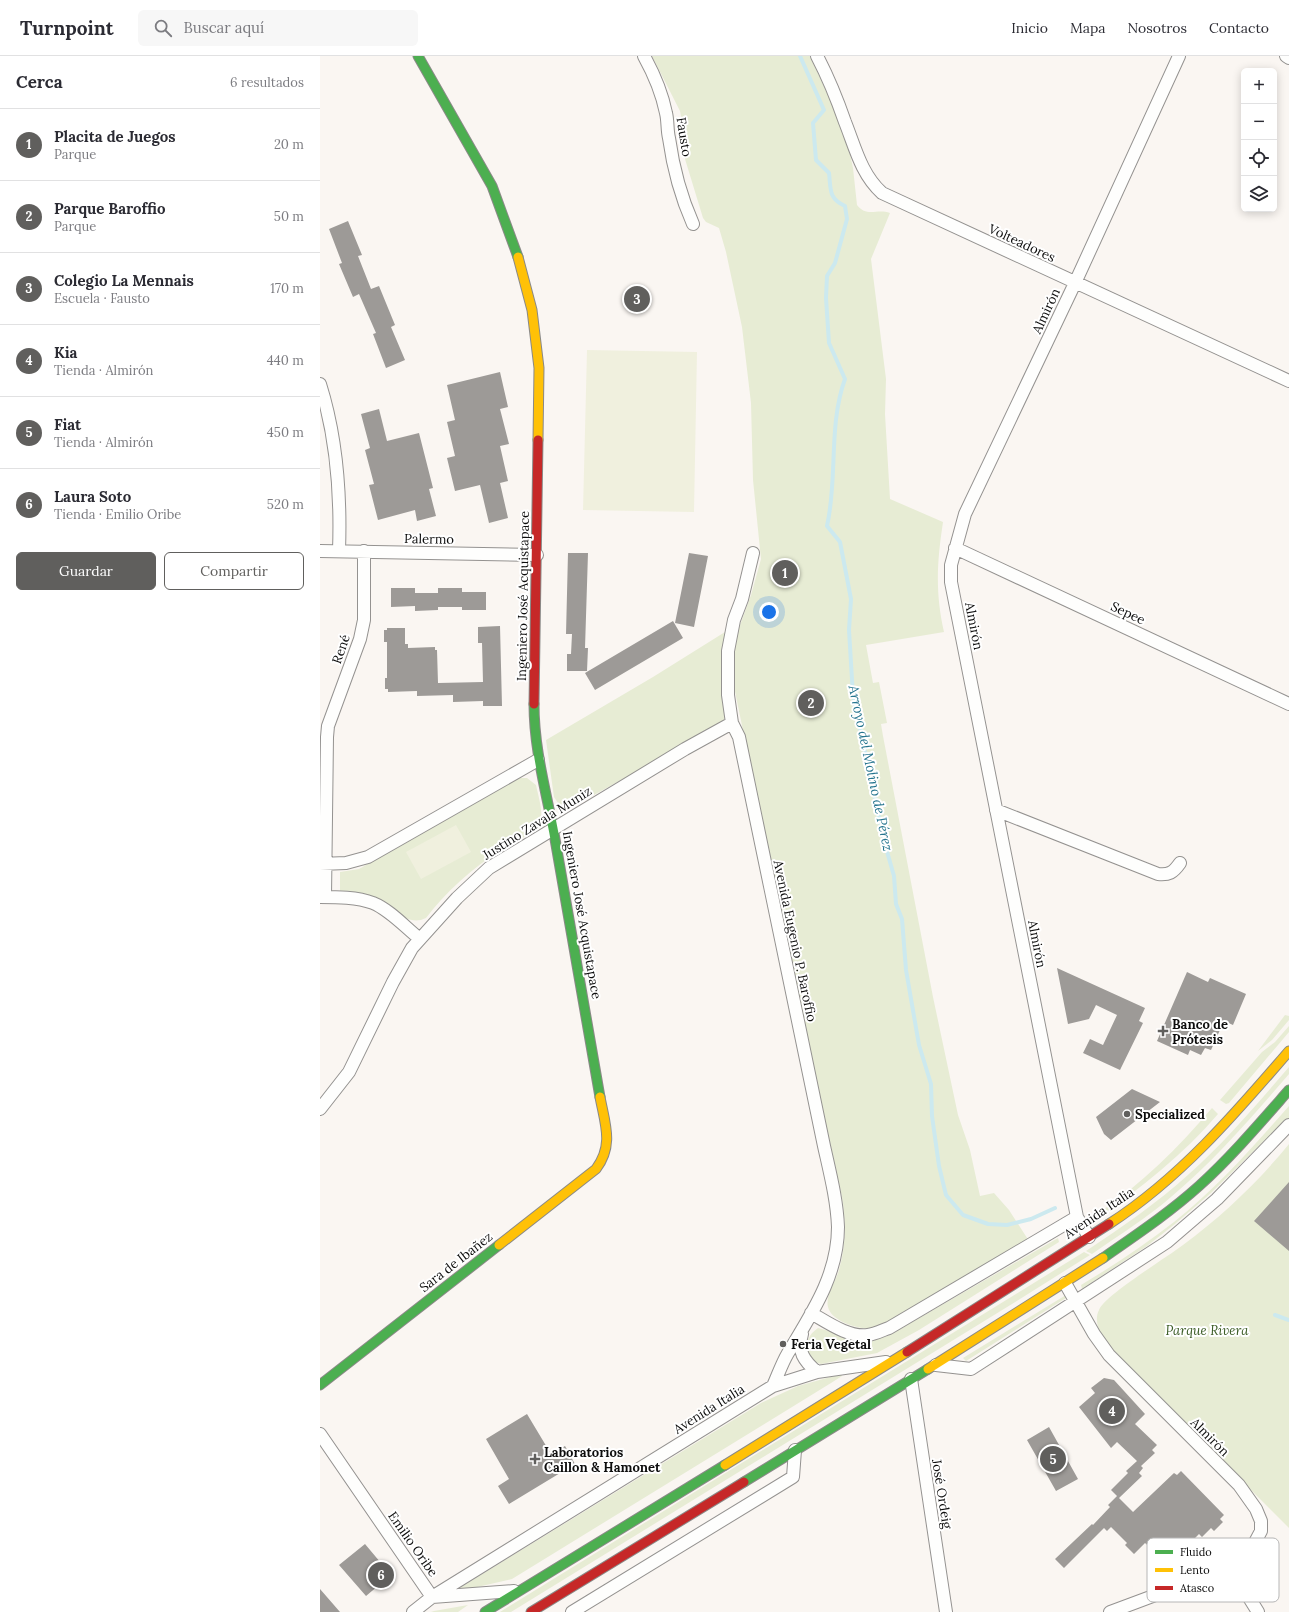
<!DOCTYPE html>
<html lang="es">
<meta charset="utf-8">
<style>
:root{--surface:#fff;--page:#f7f7f7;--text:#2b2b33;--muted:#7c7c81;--line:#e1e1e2;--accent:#605f5d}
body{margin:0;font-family:Lora,serif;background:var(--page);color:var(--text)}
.controls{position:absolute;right:12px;top:12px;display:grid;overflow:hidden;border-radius:6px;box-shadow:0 2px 10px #0003}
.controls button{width:36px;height:36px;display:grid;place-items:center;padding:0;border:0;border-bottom:1px solid var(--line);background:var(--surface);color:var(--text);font:20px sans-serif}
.you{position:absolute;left:449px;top:556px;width:14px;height:14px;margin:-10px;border:3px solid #fff;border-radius:50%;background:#1a73e8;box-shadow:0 0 0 6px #1a73e833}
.badge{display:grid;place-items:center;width:26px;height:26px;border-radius:50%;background:var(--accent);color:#fff;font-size:13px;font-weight:700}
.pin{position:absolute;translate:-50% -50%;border:2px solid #fff;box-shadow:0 1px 4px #0006}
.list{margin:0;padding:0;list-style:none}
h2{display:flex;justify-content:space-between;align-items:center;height:52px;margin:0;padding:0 16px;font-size:17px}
h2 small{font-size:13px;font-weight:400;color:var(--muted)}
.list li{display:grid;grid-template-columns:26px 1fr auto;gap:12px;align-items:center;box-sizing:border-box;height:72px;padding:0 16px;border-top:1px solid var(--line)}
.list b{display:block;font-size:15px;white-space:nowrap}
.list p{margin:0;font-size:13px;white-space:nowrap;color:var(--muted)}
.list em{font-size:13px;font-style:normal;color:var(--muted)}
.actions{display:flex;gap:8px;padding:12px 16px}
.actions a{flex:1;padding:9px 0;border:1px solid var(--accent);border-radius:6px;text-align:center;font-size:14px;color:var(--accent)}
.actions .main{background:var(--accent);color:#fff}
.icon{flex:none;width:22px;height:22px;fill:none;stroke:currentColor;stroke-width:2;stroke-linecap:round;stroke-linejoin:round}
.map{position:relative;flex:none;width:969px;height:1556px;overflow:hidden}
header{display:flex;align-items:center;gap:24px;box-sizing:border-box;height:56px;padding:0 20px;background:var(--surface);border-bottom:1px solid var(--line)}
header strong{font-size:19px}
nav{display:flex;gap:22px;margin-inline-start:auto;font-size:14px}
.search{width:280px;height:36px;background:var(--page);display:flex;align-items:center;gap:10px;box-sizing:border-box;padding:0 14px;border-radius:6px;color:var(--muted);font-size:15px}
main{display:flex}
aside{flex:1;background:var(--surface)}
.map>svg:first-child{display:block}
.green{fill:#e7ecd4}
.pitch{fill:#f0f0de}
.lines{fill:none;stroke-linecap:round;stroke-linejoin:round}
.stream{stroke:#cce9ef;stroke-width:4}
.building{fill:#9d9a97}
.street-casing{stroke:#949290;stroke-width:14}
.fast-casing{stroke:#8a8987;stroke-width:11}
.slow-casing{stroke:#8a8987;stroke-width:11}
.jam-casing{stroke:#8a8987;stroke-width:11}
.street{stroke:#fefefd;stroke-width:12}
.fast{stroke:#4caf50;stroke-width:9}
.slow{stroke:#ffc107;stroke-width:9}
.jam{stroke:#c62828;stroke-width:9}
.poi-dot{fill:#605f5d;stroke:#fff;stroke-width:1.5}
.labels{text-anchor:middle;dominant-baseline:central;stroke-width:4;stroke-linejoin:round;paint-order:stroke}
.street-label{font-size:13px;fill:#0d0d0d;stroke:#fff}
.poi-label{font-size:13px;font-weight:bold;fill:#0d0d0d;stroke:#fff;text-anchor:start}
.park-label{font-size:13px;font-style:italic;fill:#3b5c25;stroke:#fff}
.water-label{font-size:14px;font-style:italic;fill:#26758f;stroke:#fff}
.key{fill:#fff;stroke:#b6b6b6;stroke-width:1}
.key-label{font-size:11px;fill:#0d0d0d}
</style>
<header>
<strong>Turnpoint</strong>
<div class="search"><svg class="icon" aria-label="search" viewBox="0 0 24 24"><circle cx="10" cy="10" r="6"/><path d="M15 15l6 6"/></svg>Buscar aquí</div>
<nav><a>Inicio</a><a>Mapa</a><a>Nosotros</a><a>Contacto</a></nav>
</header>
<main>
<aside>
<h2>Cerca<small>6 resultados</small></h2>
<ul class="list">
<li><span class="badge">1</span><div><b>Placita de Juegos</b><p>Parque</p></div><em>20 m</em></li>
<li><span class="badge">2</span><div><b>Parque Baroffio</b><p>Parque</p></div><em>50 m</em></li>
<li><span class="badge">3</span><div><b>Colegio La Mennais</b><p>Escuela · Fausto</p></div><em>170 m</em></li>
<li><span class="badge">4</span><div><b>Kia</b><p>Tienda · Almirón</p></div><em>440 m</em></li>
<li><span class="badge">5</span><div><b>Fiat</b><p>Tienda · Almirón</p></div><em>450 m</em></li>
<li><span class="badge">6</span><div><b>Laura Soto</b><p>Tienda · Emilio Oribe</p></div><em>520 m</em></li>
</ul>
<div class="actions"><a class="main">Guardar</a><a>Compartir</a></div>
</aside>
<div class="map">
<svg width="969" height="1556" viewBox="0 0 969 1556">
<rect width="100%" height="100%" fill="#faf6f2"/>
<!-- green -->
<path class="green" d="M332,0H490L513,50L528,89L533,112L537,149C547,162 557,152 570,157L551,203L566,323L565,358L570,443L623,466C617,506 615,536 624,576L546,589L553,627L559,626L567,667L561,668L563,680L613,941L638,1059L650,1094L660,1140L674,1137L689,1154L709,1185C669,1208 630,1231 590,1253C578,1259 565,1270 552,1272C539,1274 511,1265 508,1251C505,1239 516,1225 519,1214C526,1190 526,1165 522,1141L474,922L412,621L415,583L431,539L441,503L433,424L431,347L422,271L406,196L399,172L386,166L383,162L365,103V82L360,55Z
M405,576L404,606L406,659L404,664L346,699L256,749L250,752L240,750L234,741L226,684L333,621Z
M198,722H207L216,729C219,744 226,761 216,775C204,781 192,787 181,794C153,811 126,836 106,862C86,872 73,849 57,842C46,837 32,837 20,835V816L39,813Z
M965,959L969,960V964L952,984L938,995Z
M969,970V976L909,1047L906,1048L900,1044L942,996L955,986Z
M969,1011V1018C932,1061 895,1104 851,1141C827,1162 799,1179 772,1198L766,1195C802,1171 837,1147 869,1118C905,1086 937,1048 969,1011Z
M969,1050V1063L957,1077L944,1085L891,1137L855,1168L827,1190L762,1233L761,1229C793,1210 824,1189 854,1166C897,1132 933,1091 969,1050Z
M892,1052L898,1058C864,1098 821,1132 778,1162H775L777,1158C822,1128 858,1092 892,1052Z
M969,1088V1472L786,1289C781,1278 773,1266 779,1254C785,1239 846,1202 863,1189C902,1160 938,1126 969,1088Z
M738,1182L739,1186L599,1274L557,1297L501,1308L495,1306L486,1298C486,1286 488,1279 498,1272L545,1285L568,1280Z
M764,1196L770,1199L692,1248L191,1556H180Z
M746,1239V1242L646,1305L643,1302Z
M521,1318L522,1320L511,1327L192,1523L140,1535L138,1533L441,1347L478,1330Z
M148,1549L138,1556H111L114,1555Z"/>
<!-- pitch -->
<path class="pitch" d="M267,294L377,296L374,456L263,454Z
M136,769L151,796L101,823L86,796Z"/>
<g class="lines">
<!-- stream -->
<path class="stream" d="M480,0L504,54L493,67L496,104L509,117C511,133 508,142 525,150L527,163L515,207L507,220L506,242L509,287L525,323C508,370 518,422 507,470L520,486L531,543L529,574L533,640L564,785L574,820L576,848L582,863L586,914L599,989L611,1028L612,1060L619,1110L626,1139L643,1159L668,1168L687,1169L711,1163L735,1152
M955,1259L969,1264"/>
</g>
<!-- building -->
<path class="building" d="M28,165L42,199L38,200L51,233L59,230L75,269L71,271L85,304L66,312L53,278L56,277L39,238L33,241L19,208L22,207L9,173Z
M180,316L188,351L180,353L189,388L180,390L188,425L180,427L188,462L169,467L160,429L135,435L127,402L135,400L127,366L135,364L127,329Z
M59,353L67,385L99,377L113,432L109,433L116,460L97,465L95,454L58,464L49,429L54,428L45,394L50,392L41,358Z
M248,497H268L265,592H268L267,615H247V598H251L252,578H246Z
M369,497L388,500L374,571L355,567Z
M71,532H95V537H118V532H142V536H166V554H142V551H118V554L95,555V550L71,551Z
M353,565L363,582L275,634L265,617Z
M180,570L182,650H163V645L133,646V639L97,640V635L68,636V633H65V622H67V586H64V574H67V572H85V588H88V592L115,591V594H117L118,627L163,626L162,587H158V571Z
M737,912L825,952L819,965L823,967L800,1014L763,997L770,983L783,989L797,959L776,949L769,963L748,968Z
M867,916L888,926L890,922L926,938L913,969L904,965L891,994L885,992L881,999L870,994L868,999L837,985Z
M812,1033L840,1046L791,1084L784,1078L776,1061Z
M969,1126V1195L934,1165Z
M784,1322L794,1324L825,1358L815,1368L837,1389L832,1394L835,1397L821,1410L823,1412L819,1417L822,1420L799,1442L791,1434L808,1417L806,1415L817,1405L797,1386L791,1392L759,1351L775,1337L771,1332Z
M207,1358L231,1398L245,1390L255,1408L189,1448L178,1430L189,1423L166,1383Z
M729,1371L758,1423L736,1435L707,1384Z
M861,1415L904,1459L900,1463L903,1466L894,1475L891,1472L882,1481L879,1478L870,1487L867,1484L858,1493L855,1490L846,1499L843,1496L839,1500L825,1487L814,1498L805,1489L807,1487L791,1471L787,1475L784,1472L744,1512L735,1503L772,1468L773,1469L790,1451L788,1449L797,1440L813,1456L854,1417L857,1419Z
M45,1488L71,1519L46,1540L19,1509Z
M0,1533L20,1556H0Z"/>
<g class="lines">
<defs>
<path id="street" d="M324,0C334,18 342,37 346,57C348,65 347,74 349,82C353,111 361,141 373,168
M497,0C508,21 517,43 525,66C535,91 541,118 562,137L969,325
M966,0L969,2
M0,328C17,382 21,439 19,495
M635,492L969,648
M0,495L217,499
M433,497L422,543L414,564L408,595V639L412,667L419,681L504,1090C510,1117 517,1144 518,1171C518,1219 492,1257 468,1297C462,1307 458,1319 453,1330
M676,754L838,818C849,819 853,817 860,807
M0,808L26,807L48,801L218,704
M0,841C17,841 37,841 53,847C70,854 85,871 100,883
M5,841L7,681L8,670L40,583L44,564V495
M0,1053L29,1016L73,926L92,892L137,842L169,812L365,693L412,667
M769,1181L757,1161L631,526V509L645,458L755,227L859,0
M745,1227L774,1278L789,1299L919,1429L936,1453L941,1465V1475L933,1490L907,1506L841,1537L790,1556
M491,1257C507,1266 529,1282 548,1279C555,1278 563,1274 569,1272L757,1161
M482,1278C477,1295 484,1305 497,1316
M616,1309L651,1313L847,1186L897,1143L969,1069
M591,1323L626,1556
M0,1378L112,1541L194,1535
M907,1506L938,1556
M93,1556L112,1541L453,1330L497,1316L566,1306
M252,1556L473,1421L475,1394"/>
<path id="fast" d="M98,0L172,130L198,201
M214,648C214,695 227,738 235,783C250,869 265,955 280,1041
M783,1202C816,1179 849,1157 879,1130C911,1101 940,1067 969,1034
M0,1329L179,1189
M424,1426L608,1313
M165,1556L405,1409"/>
<path id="slow" d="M198,201L212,254L219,312L218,384
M789,1168C859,1123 915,1058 969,995
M179,1189L276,1113C294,1089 285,1068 280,1041
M608,1313L783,1202
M405,1409L587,1296"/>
<path id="jam" d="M214,648L218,384
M587,1296L789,1168
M211,1556L424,1426"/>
</defs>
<!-- street casing -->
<use href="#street" class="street-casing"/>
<!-- fast casing -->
<use href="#fast" class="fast-casing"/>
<!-- slow casing -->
<use href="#slow" class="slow-casing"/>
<!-- jam casing -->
<use href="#jam" class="jam-casing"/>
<!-- street -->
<use href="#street" class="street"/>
<!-- fast -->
<use href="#fast" class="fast"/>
<!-- slow -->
<use href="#slow" class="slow"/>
<!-- jam -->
<use href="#jam" class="jam"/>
</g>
<!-- markers -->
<g class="poi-dot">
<path d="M841 969h4v4h4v4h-4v4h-4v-4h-4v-4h4z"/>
<circle cx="807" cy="1058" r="4"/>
<circle cx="463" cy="1288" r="4"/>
<path d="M213 1397h4v4h4v4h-4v4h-4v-4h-4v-4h4z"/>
</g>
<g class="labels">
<!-- street labels -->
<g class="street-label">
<text transform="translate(364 81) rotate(81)">Fausto</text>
<text transform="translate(702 187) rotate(25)">Volteadores</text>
<text transform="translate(726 255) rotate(-65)">Almirón</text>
<text transform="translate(109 483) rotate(1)">Palermo</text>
<text transform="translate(203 540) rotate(-89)">Ingeniero José Acquistapace</text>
<text transform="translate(808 557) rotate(25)">Sepee</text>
<text transform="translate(654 570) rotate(79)">Almirón</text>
<text transform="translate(21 593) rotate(-71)">René</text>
<text transform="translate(217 767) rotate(-32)">Justino Zavala Muniz</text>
<text transform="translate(262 859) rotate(80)">Ingeniero José Acquistapace</text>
<text transform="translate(475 885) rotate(78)">Avenida Eugenio P. Baroffio</text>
<text transform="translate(717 888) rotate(79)">Almirón</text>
<text transform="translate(779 1157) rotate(-34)">Avenida Italia</text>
<text transform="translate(136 1206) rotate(-38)">Sara de Ibañez</text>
<text transform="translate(389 1353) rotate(-32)">Avenida Italia</text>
<text transform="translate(890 1381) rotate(45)">Almirón</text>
<text transform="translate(622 1438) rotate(81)">José Ordeig</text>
<text transform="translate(93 1488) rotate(55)">Emilio Oribe</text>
</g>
<!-- poi labels -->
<g class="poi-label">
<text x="852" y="968">Banco de<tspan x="852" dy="15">Prótesis</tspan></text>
<text x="815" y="1058">Specialized</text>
<text x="471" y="1288">Feria Vegetal</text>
<text x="224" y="1396">Laboratorios<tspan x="224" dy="15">Caillon &amp; Hamonet</tspan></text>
</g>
<!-- park labels -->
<g class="park-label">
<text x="887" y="1274">Parque Rivera</text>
</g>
<!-- water labels -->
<g class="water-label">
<text transform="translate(551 712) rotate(78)">Arroyo del Molino de Pérez</text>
</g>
</g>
<!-- legend -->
<rect x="827" y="1482" width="132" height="64" rx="6" class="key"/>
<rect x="835" y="1494" width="18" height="4" fill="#4caf50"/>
<rect x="835" y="1512" width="18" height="4" fill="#ffc107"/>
<rect x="835" y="1530" width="18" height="4" fill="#c62828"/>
<g class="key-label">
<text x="860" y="1500">Fluido</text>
<text x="860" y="1518">Lento</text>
<text x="860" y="1536">Atasco</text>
</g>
</svg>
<div class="controls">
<button>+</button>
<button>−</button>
<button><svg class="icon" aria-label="locate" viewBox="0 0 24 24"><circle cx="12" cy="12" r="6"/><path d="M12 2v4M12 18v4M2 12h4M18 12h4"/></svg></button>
<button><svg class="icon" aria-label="layers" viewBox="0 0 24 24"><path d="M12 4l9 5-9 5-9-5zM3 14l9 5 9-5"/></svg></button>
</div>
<div class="you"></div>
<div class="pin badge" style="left:465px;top:517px">1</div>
<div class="pin badge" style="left:491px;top:647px">2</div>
<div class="pin badge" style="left:317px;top:243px">3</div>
<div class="pin badge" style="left:792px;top:1355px">4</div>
<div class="pin badge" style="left:733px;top:1403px">5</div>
<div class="pin badge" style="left:61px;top:1519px">6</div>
</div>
</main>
